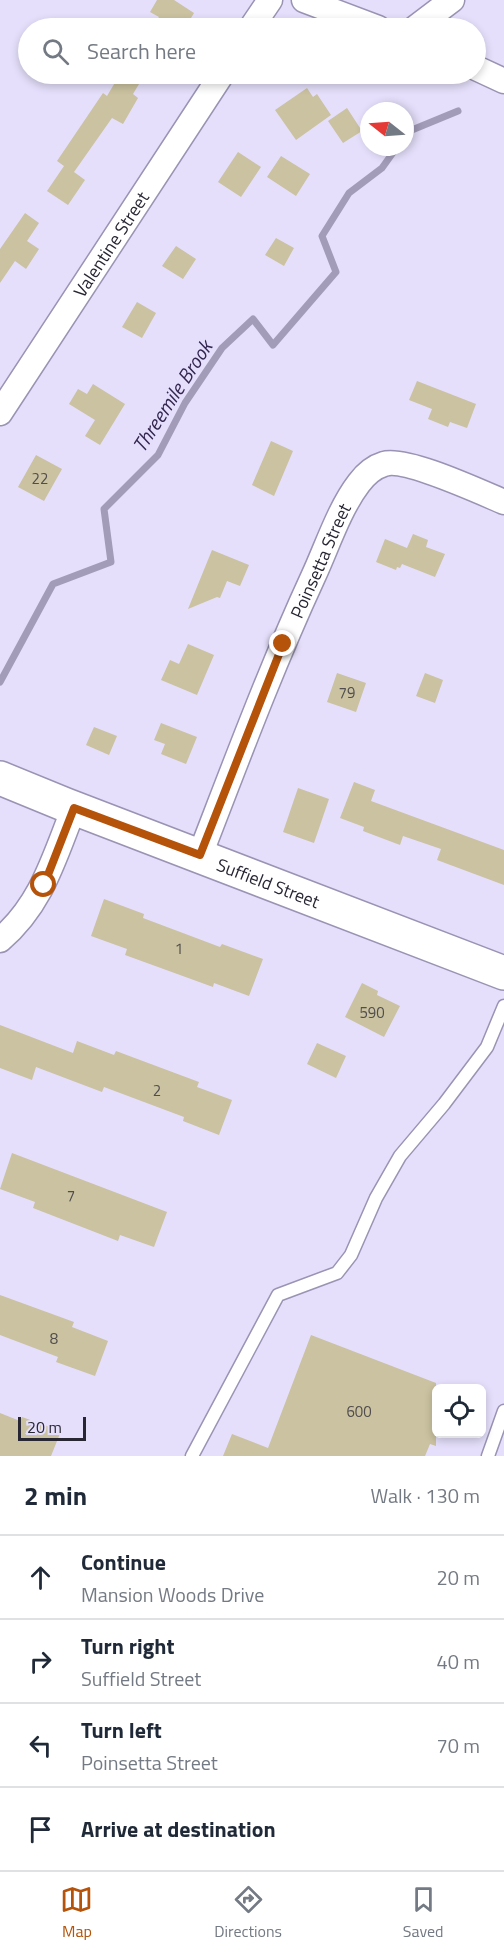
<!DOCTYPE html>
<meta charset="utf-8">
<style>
:root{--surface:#fff;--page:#f2f2f3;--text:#1f2937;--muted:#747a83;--line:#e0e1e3;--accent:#b45309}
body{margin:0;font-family:"Titillium Web",sans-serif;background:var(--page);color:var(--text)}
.controls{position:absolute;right:18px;bottom:18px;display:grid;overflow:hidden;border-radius:9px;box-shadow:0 3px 9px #0003}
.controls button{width:54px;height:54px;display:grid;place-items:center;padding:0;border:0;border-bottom:2px solid var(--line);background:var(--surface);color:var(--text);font:30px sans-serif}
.compass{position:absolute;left:360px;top:102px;width:54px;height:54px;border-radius:50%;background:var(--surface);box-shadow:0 3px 9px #0003;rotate:287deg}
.scale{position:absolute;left:18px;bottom:15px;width:68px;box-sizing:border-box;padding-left:6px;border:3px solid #292633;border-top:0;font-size:16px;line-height:21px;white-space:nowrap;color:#292633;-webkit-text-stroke:4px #e5dffb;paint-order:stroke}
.stop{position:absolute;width:18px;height:18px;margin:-14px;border:4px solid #b45309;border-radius:50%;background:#fff}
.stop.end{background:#b45309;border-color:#fff;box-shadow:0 2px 6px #0008}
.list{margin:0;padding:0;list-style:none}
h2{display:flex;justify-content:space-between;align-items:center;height:78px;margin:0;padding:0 24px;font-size:26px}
h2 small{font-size:20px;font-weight:400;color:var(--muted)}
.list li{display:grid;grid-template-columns:39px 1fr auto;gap:18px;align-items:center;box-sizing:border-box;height:84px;padding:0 24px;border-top:2px solid var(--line)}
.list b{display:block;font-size:22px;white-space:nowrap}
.list p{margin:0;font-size:20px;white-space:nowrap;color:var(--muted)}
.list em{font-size:20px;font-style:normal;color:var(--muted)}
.icon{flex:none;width:33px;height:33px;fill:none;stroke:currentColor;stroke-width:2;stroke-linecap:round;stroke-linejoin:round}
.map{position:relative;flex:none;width:504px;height:1456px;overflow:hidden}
.search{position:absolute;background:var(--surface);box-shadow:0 3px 9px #0003;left:18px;right:18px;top:18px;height:66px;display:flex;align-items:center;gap:15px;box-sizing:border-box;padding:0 21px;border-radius:33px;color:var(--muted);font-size:22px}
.sheet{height:414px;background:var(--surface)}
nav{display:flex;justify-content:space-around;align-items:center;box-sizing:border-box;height:84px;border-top:2px solid var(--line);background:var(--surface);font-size:16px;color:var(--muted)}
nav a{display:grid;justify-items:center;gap:3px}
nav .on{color:var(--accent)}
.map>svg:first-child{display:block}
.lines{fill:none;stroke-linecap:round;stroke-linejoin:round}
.stream{stroke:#a39cb9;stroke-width:7}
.building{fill:#cac2a0}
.service-casing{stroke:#9a93b3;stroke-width:15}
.minor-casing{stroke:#9a93b3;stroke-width:27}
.secondary-casing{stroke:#9a93b3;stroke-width:36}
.service{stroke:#fff;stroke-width:12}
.minor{stroke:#fff;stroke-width:24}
.secondary{stroke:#fff;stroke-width:33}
.route{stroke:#b45309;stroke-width:8}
.labels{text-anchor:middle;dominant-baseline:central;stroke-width:4.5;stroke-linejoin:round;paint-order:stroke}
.number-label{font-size:15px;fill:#514d4e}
.street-label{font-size:18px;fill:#292633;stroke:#e5dffb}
.water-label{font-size:20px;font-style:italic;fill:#332750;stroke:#e5dffb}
</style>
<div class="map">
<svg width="504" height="1456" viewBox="0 0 504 1456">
<rect width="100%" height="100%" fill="#e5dffb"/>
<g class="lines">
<!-- stream -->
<path class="stream" d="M405,136L407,132L458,111
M0,682L53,584L111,562L104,509L158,455L185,403L222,348L253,319L273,345L336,272L322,236L349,193L382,168L397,147"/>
</g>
<!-- building -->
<path class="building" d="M157,0H174L194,13L185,28H152L159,17L150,12Z
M120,74H145L133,94L138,98L123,124L112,118L74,172L85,180L68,205L47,191L64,166L57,161L103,93L107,96Z
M307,88L313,97L317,94L331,115L296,140L275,110Z
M347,108L362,131L343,143L328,121Z
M238,152L261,167L241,197L218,182Z
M281,156L310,174L296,196L267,177Z
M25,213L39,223L27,241L39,249L26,269L15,261L0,283V249Z
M276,238L294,248L284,266L265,255Z
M176,246L196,259L183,279L162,266Z
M137,302L156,313L142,338L122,327Z
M417,381L476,404L467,428L450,422L448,427L428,419L432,409L409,400Z
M93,384L125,404L100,445L85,436L95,420L69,404L78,389L87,394Z
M271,441L293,451L274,496L252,485Z
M36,455L62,469L44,501L18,487Z
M413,534L428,540L426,547L445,554L435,577L402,564L400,568L397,567L396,570L376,562L385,539L407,548Z
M212,550L249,565L240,586L227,581L220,598L217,597L188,609Z
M188,644L214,655L197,695L161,680L170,660L179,664Z
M337,673L366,683L356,712L327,702Z
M425,673L443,680L435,703L416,696Z
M161,723L197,737L186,764L161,754L165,744L154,740Z
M94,727L117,736L109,755L86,745Z
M354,782L375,790L371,801L504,850V885L437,860L441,849L403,836L400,845L363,831L364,827L340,818Z
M298,788L329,799L314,843L283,832Z
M104,899L144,914L143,918L220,947L222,944L263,959L249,996L214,983L213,987L125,955L127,949L91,936Z
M362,983L378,991L377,995L400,1006L384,1037L345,1017Z
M0,1025L73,1053L77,1041L114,1055L116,1051L199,1082L197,1087L232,1100L219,1135L183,1121L184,1117L104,1087L102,1092L36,1067L32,1080L0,1068Z
M317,1043L346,1056L336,1078L307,1064Z
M12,1153L167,1212L154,1247L120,1235L118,1241L33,1208L35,1202L0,1189Z
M0,1295L74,1322L72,1327L108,1341L95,1376L56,1362L58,1357L0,1335Z
M311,1335L436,1383V1446L430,1444L425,1456H223L232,1434L268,1448Z
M0,1413L20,1421L22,1417L61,1431L51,1456H0Z"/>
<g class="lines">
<defs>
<path id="service" d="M192,1456L278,1295L337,1273L351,1255L376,1198L400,1156L444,1104L487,1047L504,1006
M488,1456L504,1411"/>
<g id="minor">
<path d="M304,0L378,28"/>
<path d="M251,28L270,0"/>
<path d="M415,28L452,0"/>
<path d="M476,68L504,81"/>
<path id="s1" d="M0,413L222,74"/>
<path id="s2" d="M200,855C236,762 271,668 313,577C327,547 339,509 359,483C365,475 374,467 384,464C405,457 480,492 504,502"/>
<path d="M0,940C42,904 54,858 74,808"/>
</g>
<g id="secondary">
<path id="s3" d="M0,778L66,805L504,973"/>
</g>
</defs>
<!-- service casing -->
<use href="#service" class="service-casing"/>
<!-- minor casing -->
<use href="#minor" class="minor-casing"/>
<!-- secondary casing -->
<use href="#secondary" class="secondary-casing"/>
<!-- service -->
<use href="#service" class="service"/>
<!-- minor -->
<use href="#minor" class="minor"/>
<!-- secondary -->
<use href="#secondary" class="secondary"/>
</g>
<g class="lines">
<!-- route -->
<path class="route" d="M44,885L74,808L200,855L283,644"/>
</g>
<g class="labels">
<!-- number labels -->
<g class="number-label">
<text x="40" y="478">22</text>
<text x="347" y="692">79</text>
<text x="179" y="948">1</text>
<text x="372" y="1012">590</text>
<text x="157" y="1090">2</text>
<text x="71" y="1195">7</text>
<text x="54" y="1338">8</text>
<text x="359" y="1411">600</text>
</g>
<!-- street labels -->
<g class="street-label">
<text stroke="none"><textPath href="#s1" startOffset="202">Valentine Street</textPath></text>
<text stroke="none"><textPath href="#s2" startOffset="318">Poinsetta Street</textPath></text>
<text stroke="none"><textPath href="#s3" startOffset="288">Suffield Street</textPath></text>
</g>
<!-- water labels -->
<g class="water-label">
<text transform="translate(172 396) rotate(-57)">Threemile Brook</text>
</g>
</g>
</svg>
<div class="controls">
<button><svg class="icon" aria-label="locate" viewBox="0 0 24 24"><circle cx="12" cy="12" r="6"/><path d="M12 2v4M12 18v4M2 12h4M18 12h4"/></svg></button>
</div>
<svg class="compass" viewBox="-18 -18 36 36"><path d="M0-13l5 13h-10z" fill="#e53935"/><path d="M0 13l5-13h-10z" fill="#747a83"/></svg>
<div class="scale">20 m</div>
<div class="stop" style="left:44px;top:885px"></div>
<div class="stop end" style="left:283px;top:644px"></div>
<div class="search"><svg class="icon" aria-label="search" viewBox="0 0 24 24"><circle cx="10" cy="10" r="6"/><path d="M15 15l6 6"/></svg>Search here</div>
</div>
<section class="sheet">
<h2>2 min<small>Walk · 130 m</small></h2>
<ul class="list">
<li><svg class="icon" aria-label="ahead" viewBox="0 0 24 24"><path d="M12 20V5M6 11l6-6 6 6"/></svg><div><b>Continue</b><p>Mansion Woods Drive</p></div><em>20 m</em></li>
<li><svg class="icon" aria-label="right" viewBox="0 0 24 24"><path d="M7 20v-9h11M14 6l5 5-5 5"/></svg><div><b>Turn right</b><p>Suffield Street</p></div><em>40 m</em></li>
<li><svg class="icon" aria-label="left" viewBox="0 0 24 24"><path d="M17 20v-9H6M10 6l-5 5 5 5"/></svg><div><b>Turn left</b><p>Poinsetta Street</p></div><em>70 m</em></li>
<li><svg class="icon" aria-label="arrive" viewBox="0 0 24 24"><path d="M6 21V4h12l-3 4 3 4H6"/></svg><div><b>Arrive at destination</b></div></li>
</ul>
</section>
<nav>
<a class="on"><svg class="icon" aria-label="map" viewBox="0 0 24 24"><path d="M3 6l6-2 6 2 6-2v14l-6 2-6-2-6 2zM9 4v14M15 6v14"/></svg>Map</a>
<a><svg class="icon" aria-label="directions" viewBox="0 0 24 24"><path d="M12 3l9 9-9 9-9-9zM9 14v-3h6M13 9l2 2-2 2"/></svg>Directions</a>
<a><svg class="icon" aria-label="saved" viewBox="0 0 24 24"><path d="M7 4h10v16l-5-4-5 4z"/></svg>Saved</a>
</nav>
